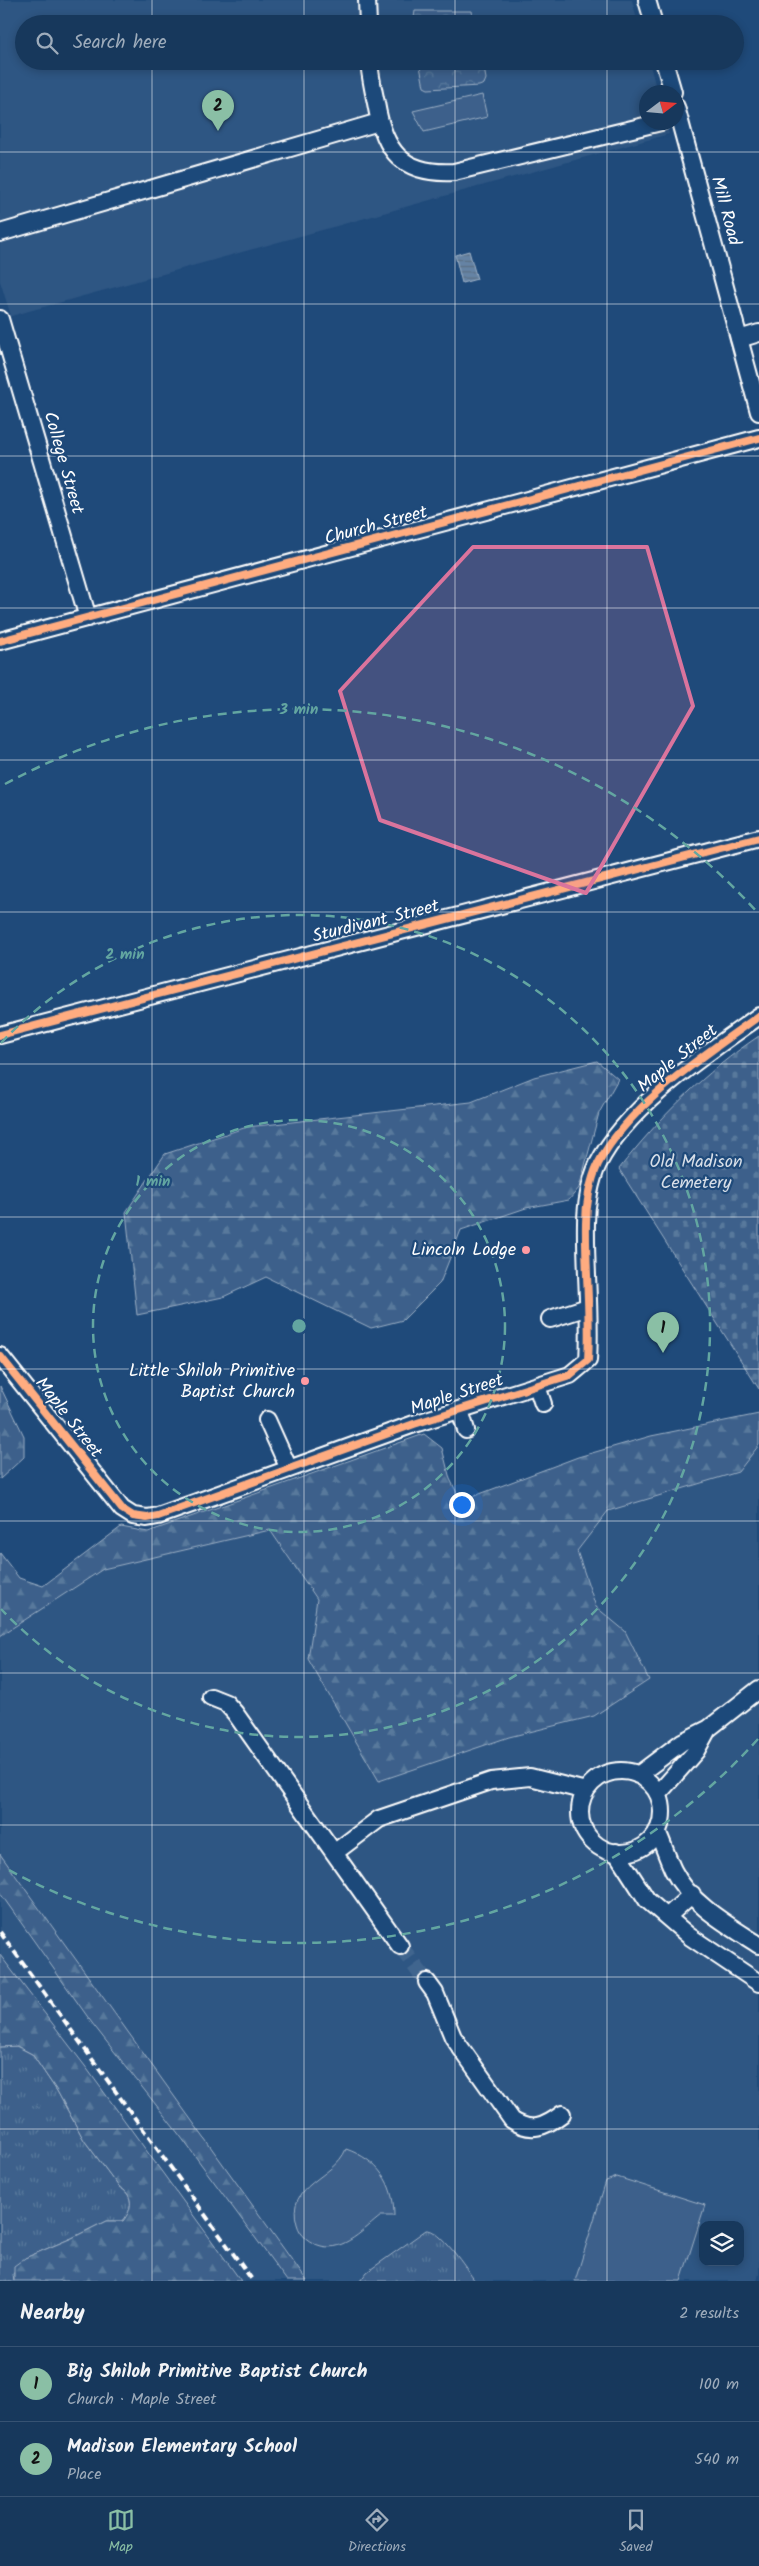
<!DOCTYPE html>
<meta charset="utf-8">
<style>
:root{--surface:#17385c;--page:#203f62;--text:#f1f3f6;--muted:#9eacbb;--line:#365272;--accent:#8abfa5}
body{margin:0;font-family:Kalam,sans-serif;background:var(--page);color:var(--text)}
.controls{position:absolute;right:15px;bottom:15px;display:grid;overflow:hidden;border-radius:10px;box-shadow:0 2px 8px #0003}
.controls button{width:45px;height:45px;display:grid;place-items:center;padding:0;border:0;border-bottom:1px solid var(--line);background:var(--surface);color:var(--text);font:25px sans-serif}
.compass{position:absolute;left:639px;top:85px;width:45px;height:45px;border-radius:50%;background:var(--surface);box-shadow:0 2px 8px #0003;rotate:74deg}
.you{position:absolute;left:461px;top:1504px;width:18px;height:18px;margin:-12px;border:4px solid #fff;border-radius:50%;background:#1a73e8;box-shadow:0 0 0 8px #1a73e833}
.badge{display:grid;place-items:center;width:32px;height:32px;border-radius:50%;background:var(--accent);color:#111;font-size:16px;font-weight:700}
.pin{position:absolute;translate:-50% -41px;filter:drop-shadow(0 1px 2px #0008)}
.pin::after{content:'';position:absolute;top:26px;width:18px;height:15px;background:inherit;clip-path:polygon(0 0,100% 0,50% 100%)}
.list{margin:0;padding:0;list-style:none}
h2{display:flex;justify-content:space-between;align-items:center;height:65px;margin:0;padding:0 20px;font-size:21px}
h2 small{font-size:16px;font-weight:400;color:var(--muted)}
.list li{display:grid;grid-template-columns:32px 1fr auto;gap:15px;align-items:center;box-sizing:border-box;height:75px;padding:0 20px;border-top:1px solid var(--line)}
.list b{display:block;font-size:19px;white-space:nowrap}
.list p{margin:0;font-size:16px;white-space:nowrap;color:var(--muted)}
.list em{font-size:16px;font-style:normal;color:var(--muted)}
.icon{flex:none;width:28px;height:28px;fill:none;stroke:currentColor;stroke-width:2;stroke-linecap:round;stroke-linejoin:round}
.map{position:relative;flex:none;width:759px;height:2281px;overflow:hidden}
.search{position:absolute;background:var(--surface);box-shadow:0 2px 8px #0003;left:15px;right:15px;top:15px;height:55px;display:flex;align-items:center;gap:12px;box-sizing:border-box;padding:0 18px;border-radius:28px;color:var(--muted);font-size:19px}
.sheet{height:215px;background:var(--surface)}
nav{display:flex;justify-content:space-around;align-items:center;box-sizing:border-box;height:70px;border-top:1px solid var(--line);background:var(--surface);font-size:14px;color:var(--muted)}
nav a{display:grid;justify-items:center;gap:2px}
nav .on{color:var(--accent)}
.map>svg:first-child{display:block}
.built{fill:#2e5683;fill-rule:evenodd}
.grass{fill:url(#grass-tufts);stroke:#9eb0c5}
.forest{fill:url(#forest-firs);stroke:#9eb0c5}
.cemetery{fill:url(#cemetery-stones);stroke:#9eb0c5}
.park{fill:url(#park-crowns);stroke:#9eb0c5}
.garden{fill:#3c618b;stroke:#9eb0c5}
.water{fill:url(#water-rules);stroke:#a3b5c8}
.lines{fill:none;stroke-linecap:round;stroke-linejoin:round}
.minor-tunnel{stroke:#41658e;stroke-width:16;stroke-dasharray:16 8;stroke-linecap:butt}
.minor-casing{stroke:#fff;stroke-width:20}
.minor{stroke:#1f4a7a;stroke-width:16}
.rail{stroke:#fff;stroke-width:4;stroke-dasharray:8 4;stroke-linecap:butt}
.cycleway-casing{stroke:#1f4a7a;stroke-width:11}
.cycleway{stroke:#ffac80;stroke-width:8}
.marked{fill:#da749d;fill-opacity:0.2;stroke:#da749d;stroke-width:4;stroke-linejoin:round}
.grid{fill:none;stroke:#fff;stroke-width:1;stroke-opacity:0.55}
.ring{fill:none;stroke:#63a6a1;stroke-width:2.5;stroke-dasharray:9 6}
.poi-dot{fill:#ff9aa2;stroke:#1f4a7a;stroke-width:2}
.labels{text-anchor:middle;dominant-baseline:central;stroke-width:4.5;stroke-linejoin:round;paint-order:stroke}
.street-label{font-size:18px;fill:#fff;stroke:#1f4a7a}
.park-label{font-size:18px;fill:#d8dfe8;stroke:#1f4a7a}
.poi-label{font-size:18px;fill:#fff;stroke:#1f4a7a;text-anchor:end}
.centre{fill:#63a6a1;stroke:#1f4a7a;stroke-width:2.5}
.ring-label{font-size:15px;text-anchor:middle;font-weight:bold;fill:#63a6a1;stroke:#1f4a7a;stroke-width:4.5;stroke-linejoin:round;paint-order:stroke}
</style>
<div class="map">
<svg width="759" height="2281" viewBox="0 0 759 2281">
<defs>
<pattern id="grass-tufts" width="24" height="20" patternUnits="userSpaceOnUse" patternTransform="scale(1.25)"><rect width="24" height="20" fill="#3c618b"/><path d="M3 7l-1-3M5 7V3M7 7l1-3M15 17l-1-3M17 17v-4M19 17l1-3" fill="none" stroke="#59799c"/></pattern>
<pattern id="forest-firs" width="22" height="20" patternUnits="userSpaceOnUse" patternTransform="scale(1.25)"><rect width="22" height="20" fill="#3c618b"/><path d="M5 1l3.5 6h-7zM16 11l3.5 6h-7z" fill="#59799c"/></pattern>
<pattern id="cemetery-stones" width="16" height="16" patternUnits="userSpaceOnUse" patternTransform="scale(1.25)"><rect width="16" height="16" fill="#3c618b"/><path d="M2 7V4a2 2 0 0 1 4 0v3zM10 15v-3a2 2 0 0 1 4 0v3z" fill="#59799c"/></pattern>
<pattern id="park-crowns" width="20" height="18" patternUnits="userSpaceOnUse" patternTransform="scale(1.25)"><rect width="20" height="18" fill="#3c618b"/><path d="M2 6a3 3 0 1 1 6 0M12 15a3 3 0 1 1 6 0" fill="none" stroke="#59799c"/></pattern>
<pattern id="water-rules" width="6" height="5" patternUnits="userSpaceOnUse" patternTransform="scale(1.25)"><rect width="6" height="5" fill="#6583a4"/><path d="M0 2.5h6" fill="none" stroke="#5b6d81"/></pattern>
</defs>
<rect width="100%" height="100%" fill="#1f4a7a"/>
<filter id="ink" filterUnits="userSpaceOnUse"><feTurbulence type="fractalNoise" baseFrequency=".02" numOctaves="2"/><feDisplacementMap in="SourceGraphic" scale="10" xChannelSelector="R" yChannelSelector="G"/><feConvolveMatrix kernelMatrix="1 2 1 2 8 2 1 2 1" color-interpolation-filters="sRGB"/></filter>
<g filter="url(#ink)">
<!-- built -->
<path class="built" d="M0,0H632L638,24H24V61H649L657,92H646V122L666,123L669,134L11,316L0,281Z
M759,1445V2274L757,2281H307L0,1854V1636L103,1569L270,1530L317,1599L308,1659L379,1781L509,1737L594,1716L648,1680L625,1631L596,1607L577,1551L608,1511L737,1472ZM703,2225H740V2262H703Z
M0,1893L92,2023L181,2137L287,2281H241L85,2066L10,1969L0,1955Z"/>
<!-- grass -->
<path class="grass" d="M16,2046L32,2054L57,2091L84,2140L119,2187C134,2195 133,2209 123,2221H106L72,2238L25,2258L13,2274L14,2281H0V2047Z
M426,2230C440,2228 467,2270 475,2281H360L367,2272Z"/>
<!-- forest -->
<path class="forest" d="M597,1061L618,1079L599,1113L579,1188L569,1200L526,1208L461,1230L440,1283L403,1320L371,1328L266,1277L223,1297L137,1315L126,1212L165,1154L247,1127L471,1102L534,1077Z
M0,1386L24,1436V1457L0,1479Z
M759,1414V1445L738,1472L608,1511L577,1551L596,1607L625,1631L649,1680L594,1716L509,1737L379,1781L308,1659L317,1599L270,1530L103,1569L0,1636V1553L19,1578L43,1586L121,1527L148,1532L424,1434L442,1448L450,1479L461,1501L578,1457L651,1436Z
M0,1854L307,2281H287L181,2137L92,2023L0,1893Z
M0,1955L85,2066L241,2281H14V2266L25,2258L72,2238L106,2221H123C133,2209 134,2194 119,2187L84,2140L57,2091L32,2054L17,2046L0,2047Z"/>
<!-- cemetery -->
<path class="cemetery" d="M759,1036V1389L619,1169C659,1118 705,1072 759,1036Z"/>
<!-- park -->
<path class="park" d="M415,11H472L474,24H413Z
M419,61H483L486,79L484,84L479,86L428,89L424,87Z"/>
<!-- garden -->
<path class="garden" d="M482,95L487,117L424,132L413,111Z
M346,2149C378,2160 394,2183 394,2216H381C365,2228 344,2252 321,2246C310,2243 300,2236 297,2224C285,2184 334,2179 346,2149Z
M617,2177L705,2205L681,2281H575L606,2181Z"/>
<!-- water -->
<path class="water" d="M469,251L477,279L462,283L455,255Z"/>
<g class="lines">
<!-- minor-tunnel -->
<path class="minor-tunnel" d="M400,1946L427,1982"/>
<defs>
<path id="minor" d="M367,0L368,24
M647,0L654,24
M369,61C370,75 373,89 376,103C384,151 402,175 454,172L661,122
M664,61L673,92
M676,107L759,412
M0,233L379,122
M0,319L88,618
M739,339L759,333
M0,641L759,438
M0,1035L759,838
M550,1319L588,1307
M0,1356L122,1509L133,1516L147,1518L158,1516L414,1424L570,1375L588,1360C591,1315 585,1269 586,1223C586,1205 590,1181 598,1164C628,1105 706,1054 759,1016
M537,1386L543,1404
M460,1410L466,1430
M267,1420L289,1469
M211,1697L226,1703L235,1713L400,1946
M580 1812a41 41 0 1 1 82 0a41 41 0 1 1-82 0Z
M638,1775L682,1742L708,1729L759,1689
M658,1794L696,1751L708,1729
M657,1831C663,1844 667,1857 673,1870C690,1904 728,1925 759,1945
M616,1852L647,1900L689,1936L759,1983
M334,1853L379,1819L491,1781L530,1777L586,1791
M667,1917L692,1894
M427,1982L435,1993L453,2037L512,2120C531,2133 545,2127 562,2114"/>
</defs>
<!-- minor casing -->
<use href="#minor" class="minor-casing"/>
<!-- minor -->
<use href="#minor" class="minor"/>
<!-- rail -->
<path class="rail" d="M0,1932L253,2281"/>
<defs>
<path id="cycleway" d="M0,641L759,438
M0,1035L759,838
M0,1356L122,1509L133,1516L147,1518L158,1516L414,1424L570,1375L588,1360C591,1315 585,1269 586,1223C586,1205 590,1181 598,1164C628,1105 706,1054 759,1016"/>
</defs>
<!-- cycleway casing -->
<use href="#cycleway" class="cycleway-casing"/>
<!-- cycleway -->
<use href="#cycleway" class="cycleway"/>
</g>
</g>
<!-- marked area -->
<path class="marked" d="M473,547H647L693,706L586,893L380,820L340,691Z"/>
<!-- grid -->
<path class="grid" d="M152,0V24M304,0V24M455,0V24M607,0V24M152,61V2281M304,61V2281M455,61V2281M607,61V2281M0,152H759M0,304H759M0,456H759M0,608H759M0,760H759M0,912H759M0,1064H759M0,1217H759M0,1369H759M0,1521H759M0,1673H759M0,1825H759M0,1977H759M0,2129H759"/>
<!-- distance rings -->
<g class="ring">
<circle cx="299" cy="1326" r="206"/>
<path d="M1 1043A411 411 0 1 1 1 1609"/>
<path d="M758 1739A617 617 0 0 1 5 1868M5 784A617 617 0 0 1 758 913"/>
</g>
<!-- markers -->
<g class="poi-dot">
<circle cx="526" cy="1250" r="5"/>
<circle cx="305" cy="1381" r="5"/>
</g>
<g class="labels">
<!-- street labels -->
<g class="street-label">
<text transform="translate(725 211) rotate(75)">Mill Road</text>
<text transform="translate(63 463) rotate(74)">College Street</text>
<text transform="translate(376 526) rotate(-15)">Church Street</text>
<text transform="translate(376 922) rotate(-14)">Sturdivant Street</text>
<text transform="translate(678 1059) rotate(-39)">Maple Street</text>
<text transform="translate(457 1395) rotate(-18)">Maple Street</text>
<text transform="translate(68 1418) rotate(52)">Maple Street</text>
</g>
<!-- park labels -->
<g class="park-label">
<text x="696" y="1162">Old Madison<tspan x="696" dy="21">Cemetery</tspan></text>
</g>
<!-- poi labels -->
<g class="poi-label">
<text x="516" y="1250">Lincoln Lodge</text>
<text x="295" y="1371">Little Shiloh Primitive<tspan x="295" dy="21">Baptist Church</tspan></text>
</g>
</g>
<circle cx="299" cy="1326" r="8" class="centre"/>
<g class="ring-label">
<text x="299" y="714">3 min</text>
<text x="125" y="959">2 min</text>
<text x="153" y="1186">1 min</text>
</g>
</svg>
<div class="controls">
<button><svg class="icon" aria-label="layers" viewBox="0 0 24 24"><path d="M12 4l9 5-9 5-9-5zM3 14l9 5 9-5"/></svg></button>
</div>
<svg class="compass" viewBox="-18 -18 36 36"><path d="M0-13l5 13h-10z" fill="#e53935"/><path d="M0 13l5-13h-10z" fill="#9eacbb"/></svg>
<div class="you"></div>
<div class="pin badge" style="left:663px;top:1353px">1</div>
<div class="pin badge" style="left:218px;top:131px">2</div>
<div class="search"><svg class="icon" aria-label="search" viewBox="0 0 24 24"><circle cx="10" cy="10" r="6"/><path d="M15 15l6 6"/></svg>Search here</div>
</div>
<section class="sheet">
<h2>Nearby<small>2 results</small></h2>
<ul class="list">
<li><span class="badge">1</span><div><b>Big Shiloh Primitive Baptist Church</b><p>Church · Maple Street</p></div><em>100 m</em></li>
<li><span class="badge">2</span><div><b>Madison Elementary School</b><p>Place</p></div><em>540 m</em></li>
</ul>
</section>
<nav>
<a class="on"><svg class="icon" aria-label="map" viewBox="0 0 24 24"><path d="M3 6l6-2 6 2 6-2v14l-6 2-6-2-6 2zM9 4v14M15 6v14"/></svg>Map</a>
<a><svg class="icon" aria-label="directions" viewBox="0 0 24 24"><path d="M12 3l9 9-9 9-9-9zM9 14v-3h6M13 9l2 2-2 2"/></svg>Directions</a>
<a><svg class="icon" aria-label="saved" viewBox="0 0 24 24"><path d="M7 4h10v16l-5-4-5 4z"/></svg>Saved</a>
</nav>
